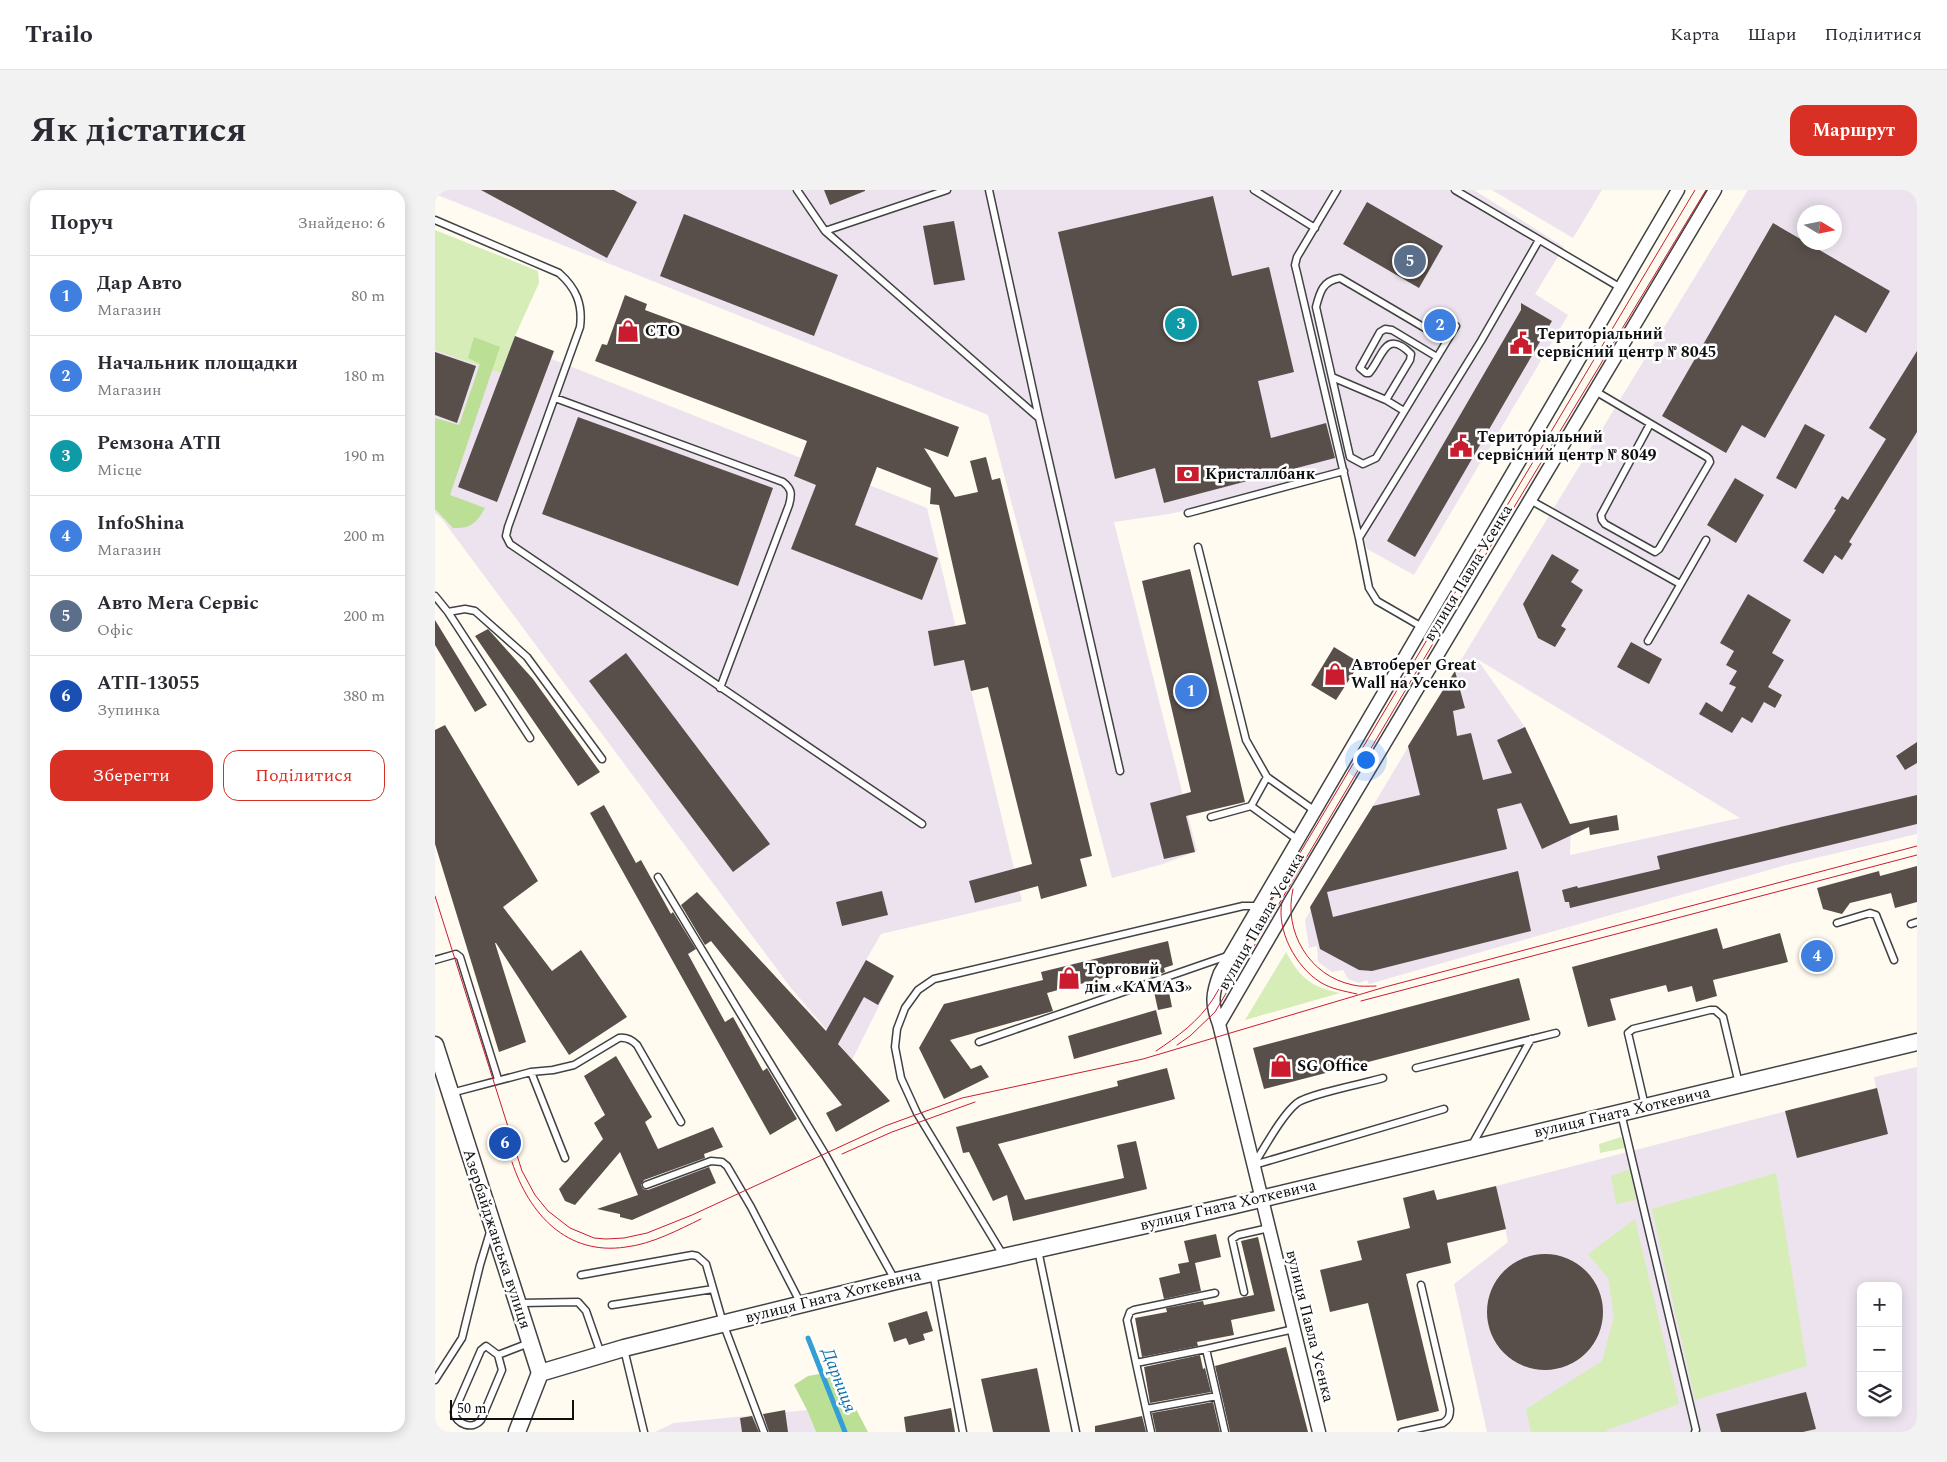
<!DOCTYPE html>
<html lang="uk">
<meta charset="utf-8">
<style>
:root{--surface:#fff;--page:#f2f2f3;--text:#2b2b33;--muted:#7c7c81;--line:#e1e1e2;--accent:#d93025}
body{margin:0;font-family:Spectral,serif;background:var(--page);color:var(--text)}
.controls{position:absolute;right:15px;bottom:15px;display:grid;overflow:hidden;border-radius:10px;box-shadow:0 2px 12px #0003}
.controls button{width:45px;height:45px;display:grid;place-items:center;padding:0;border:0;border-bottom:1px solid var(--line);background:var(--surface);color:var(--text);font:25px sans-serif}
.compass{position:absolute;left:1362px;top:15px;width:45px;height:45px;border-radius:50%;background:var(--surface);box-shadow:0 2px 12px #0003;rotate:100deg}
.scale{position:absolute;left:15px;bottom:12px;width:124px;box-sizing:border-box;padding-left:5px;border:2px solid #0f0f0f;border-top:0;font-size:14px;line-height:18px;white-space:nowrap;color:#0f0f0f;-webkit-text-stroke:4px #fff;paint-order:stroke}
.you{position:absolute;left:930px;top:569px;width:18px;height:18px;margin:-12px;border:4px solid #fff;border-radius:50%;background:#1a73e8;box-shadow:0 0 0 8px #1a73e833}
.badge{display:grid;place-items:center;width:32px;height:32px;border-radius:50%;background:var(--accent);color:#fff;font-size:16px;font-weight:700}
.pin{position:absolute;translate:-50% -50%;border:2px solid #fff;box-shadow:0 1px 5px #0006}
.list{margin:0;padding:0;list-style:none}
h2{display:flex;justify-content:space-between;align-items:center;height:65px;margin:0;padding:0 20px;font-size:21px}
h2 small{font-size:16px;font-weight:400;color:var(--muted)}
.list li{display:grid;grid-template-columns:32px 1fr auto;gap:15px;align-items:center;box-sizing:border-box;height:80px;padding:0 20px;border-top:1px solid var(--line)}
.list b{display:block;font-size:19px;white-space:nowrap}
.list p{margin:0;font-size:16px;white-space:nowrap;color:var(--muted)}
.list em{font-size:16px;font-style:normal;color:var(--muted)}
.actions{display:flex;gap:10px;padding:15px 20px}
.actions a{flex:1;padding:11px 0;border:1px solid var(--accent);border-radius:15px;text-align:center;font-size:18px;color:var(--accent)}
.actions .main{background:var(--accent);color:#fff}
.icon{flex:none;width:28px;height:28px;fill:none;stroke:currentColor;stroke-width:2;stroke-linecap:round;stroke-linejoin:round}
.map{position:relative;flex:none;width:1482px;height:1242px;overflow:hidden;border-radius:15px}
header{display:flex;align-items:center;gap:30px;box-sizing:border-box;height:70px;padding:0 25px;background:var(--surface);border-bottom:1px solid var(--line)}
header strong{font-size:24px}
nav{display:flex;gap:28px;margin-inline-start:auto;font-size:18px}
.intro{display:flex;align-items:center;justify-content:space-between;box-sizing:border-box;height:120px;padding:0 30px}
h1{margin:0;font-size:35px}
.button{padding:12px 22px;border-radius:15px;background:var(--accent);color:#fff;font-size:18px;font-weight:700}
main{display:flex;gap:30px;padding:0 30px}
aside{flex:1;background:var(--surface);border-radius:15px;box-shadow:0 2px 12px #0003}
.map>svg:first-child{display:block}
.industrial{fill:#ece3ee;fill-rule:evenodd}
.green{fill:#d6edb7}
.forest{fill:#bbdf95}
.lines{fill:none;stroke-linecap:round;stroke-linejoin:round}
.stream{stroke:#329fd7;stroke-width:5}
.building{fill:#584f4a}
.service-casing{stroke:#424242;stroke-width:9}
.minor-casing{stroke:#424242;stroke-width:15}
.tertiary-casing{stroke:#424242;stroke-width:19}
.service{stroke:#fff;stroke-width:6}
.minor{stroke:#fff;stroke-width:12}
.tertiary{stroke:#fff;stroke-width:16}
.tram{stroke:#ca1c2f;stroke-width:1}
.labels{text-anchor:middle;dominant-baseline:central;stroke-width:5;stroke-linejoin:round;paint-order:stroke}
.poi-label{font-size:16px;font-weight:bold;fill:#0f0f0f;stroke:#fff;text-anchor:start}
.street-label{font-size:16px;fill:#0f0f0f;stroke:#fff}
.water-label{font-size:18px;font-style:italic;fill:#0e70ab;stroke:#fff}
</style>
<header>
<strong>Trailo</strong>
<nav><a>Карта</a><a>Шари</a><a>Поділитися</a></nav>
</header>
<div class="intro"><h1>Як дістатися</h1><a class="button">Маршрут</a></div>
<main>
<aside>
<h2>Поруч<small>Знайдено: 6</small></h2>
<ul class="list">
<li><span class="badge" style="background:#3f7fe0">1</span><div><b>Дар Авто</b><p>Магазин</p></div><em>80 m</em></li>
<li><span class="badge" style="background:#3f7fe0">2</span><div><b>Начальник площадки</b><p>Магазин</p></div><em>180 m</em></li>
<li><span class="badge" style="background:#0f9aa8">3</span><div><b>Ремзона АТП</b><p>Місце</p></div><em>190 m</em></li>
<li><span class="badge" style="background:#3f7fe0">4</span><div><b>InfoShina</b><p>Магазин</p></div><em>200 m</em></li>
<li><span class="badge" style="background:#5c6f8a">5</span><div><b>Авто Мега Сервіс</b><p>Офіс</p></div><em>200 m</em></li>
<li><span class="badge" style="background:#1a4fb4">6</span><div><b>АТП-13055</b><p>Зупинка</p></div><em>380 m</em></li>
</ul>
<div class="actions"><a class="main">Зберегти</a><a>Поділитися</a></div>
</aside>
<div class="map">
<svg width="1482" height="1242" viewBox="0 0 1482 1242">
<rect width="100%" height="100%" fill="#fffbf1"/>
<!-- industrial -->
<path class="industrial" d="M0,0H1039L1129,57L1100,104L1133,125L979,385L932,359L912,285L734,324L679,332L762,661L728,674L677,688L553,225L0,4Z
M1057,0H1167L1138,48Z
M1313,0H1482V644L1351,675L934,794L932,790L924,793L913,789L908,780L897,782L883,772L882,756L874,758L870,730L979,547ZM1370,22H1400V52H1370ZM1042,469L1305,628L1135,665L1136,636L1090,537Z
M0,128L79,154L492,318L587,711L446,744L431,770L459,786L417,870L356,798L7,329L0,323Z
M1482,877V1242H1052L1019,1094L1073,1052L1061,996L1441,898L1439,887ZM1426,1096H1463V1223H1426Z
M372,1220L381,1242H220L239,1233Z"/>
<!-- green -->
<path class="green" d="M0,40L103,81L104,93L80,146L66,183L0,160Z
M851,762C865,788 876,797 905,803L810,830Z
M1186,947L1190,958L1165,963L1164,954Z
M1195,979L1201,1010L1181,1014L1176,986Z
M1341,983L1372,1176L1260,1210L1217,1019Z
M1200,1029L1244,1214L1172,1240V1242H1096L1091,1219L1167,1171L1179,1127L1173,1088L1153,1064Z"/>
<!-- forest -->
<path class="forest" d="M39,147L65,157L15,305L50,318C42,333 35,339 18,338L0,319V228L24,235L45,174L33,168Z
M401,1181L433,1242H381L372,1220L359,1195L373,1186Z"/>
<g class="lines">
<!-- stream -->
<path class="stream" d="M373,1148L410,1242"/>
</g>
<!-- building -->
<path class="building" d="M46,0H179L202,12L172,68Z
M389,0H430V1L395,15Z
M778,6L797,86L834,77L859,182L823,191L836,248L891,233L900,268L729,313L720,278L680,289L623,42Z
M932,12L1008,56L984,98L908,54Z
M249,24L403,85L379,146L225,86Z
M519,31L530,90L499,95L488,36Z
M1338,33L1455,101L1431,143L1400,125L1330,248L1307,235L1291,263L1227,226Z
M190,105L212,114L210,120L524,237L513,267L489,258L520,307L543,302L535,271L551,267L557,290L565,288L657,666L645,669L652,696L606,709L603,696L540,713L534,691L597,674L553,497L536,501L529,470L499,476L493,441L531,434L504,315L495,314L496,298L442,277L420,335L503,368L487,410L356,359L381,295L359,286L372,251L160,171L167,154L172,155Z
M1086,113L1117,131L980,367L952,351L1086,120Z
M80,146L119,161L62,312L23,297Z
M1482,161V242L1414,352L1417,354L1407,370L1400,365L1388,384L1368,371L1401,320L1399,319L1407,306L1413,310L1451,249L1434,238Z
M0,162L41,176L22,233L0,225Z
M143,227L338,298L303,396L107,324Z
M1370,234L1390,245L1361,299L1341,288Z
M1300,288L1329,305L1301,353L1272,335Z
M1117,364L1144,380L1136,392L1148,400L1126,436L1131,439L1120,457L1103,448L1088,414Z
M755,379L810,612L751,626L760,662L729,669L715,613L756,602L707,391Z
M1313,404L1356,430L1337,463L1349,470L1333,497L1347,505L1340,518L1329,512L1317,533L1307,527L1297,543L1264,524L1271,512L1287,522L1301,497L1294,494L1302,481L1291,475L1299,461L1285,453Z
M0,430L52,515L40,522L0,455Z
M53,439L98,489L165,582L143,596L40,446Z
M1196,452L1227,469L1214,494L1182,477Z
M899,457L925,473L901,510L876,495Z
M191,463L335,654L298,682L154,491Z
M1020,481L1030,518L1018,521L1022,546L1036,543L1048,590L1077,583L1062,550L1090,537L1135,634L1182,625L1184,640L1155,645L1154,637L1107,659L1086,613L1062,619L1072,659L892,702L898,727L1083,681L1096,741L937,781L924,780L885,759L875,717L938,616L985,605L973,556Z
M10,535L103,691L68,717L117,781L146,760L192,827L134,865L61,753H60L91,852L64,862L0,654V540Z
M1482,552V573L1470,580L1461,566Z
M1482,605V634L1135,718L1134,712H1130L1127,700L1142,696L1143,698L1225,679L1222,666Z
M169,615L201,673L206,670L236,724L238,722L261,759L253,764L290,832L298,827L328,881L332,878L362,929L335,945L155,623Z
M1482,676V712L1460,718L1456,703L1415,713L1407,724L1388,719L1382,698L1444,681L1445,686Z
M447,701L453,725L407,736L401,712Z
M262,702L391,841L431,770L459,786L443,815L429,807L403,854L455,911L401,942L391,923L407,915L276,751L270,755L246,715Z
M1282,738L1288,759L1345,743L1353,772L1278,790L1282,806L1261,812L1257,796L1233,802L1231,795L1175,809L1181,830L1153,837L1137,777Z
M733,751L738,775L729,778L730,782L716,787L715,781L706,783L705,778L612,803L618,821L515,850L536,879L546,875L554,887L509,909L484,858L509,814L608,790L606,782Z
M1391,756L1395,770L1374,775L1371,761Z
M1084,788L1095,830L829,899L818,858Z
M732,792L737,817L723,820L718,797Z
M721,820L727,844L639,869L633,846Z
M181,866L217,927L210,932L223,959L278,937L288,957L269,964L270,968L209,990L206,995L208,999L213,1000L274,977L281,993L197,1030L185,1027V1024L162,1019L203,1005L185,962L140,1015L130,1011L124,999L168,949L159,933L170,925L149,886Z
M732,878L740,909L563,954L590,1010L689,988L682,955L701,951L712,999L578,1031L572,1005L558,1011L534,962L528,963L521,937L683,896L682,891Z
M1442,898L1453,944L1362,968L1350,921Z
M1061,996L1071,1039L1012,1053L1016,1073L971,1084L1004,1221L962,1231L933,1113L895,1122L885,1080L927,1070L922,1051L975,1038L968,1008L999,1000L1002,1010Z
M781,1044L786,1067L760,1073L766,1101L729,1109L724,1088L745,1083L743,1074L754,1072L749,1051Z
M823,1047L840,1121L796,1130L799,1145L762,1152L763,1156L707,1167L700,1128L732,1122L731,1118L768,1111L769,1115L819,1105L806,1051Z
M1052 1122a58 58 0 1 1 116 0a58 58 0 1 1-116 0Z
M492,1121L498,1141L488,1144L490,1150L474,1155L471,1148L459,1152L453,1133Z
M851,1157L873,1242H795L780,1176Z
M765,1165L768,1179L770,1178L776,1202L715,1213L709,1177Z
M602,1178L615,1242H558L546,1189Z
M1371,1202L1381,1239L1368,1242H1286L1281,1224Z
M778,1212L785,1242H721L717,1223Z
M516,1218L520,1242H471L469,1227Z
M350,1220L353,1242H334L328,1224Z
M317,1226L324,1242H307L305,1228Z
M707,1226L711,1242H660V1236Z"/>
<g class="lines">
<defs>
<path id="service" d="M362,0L390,41L604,228L685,581
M554,0L604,228
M819,0L880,38
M902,0L862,67L860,75L862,83L924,348L934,398L942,411L987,437
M1020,0L1186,98
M0,30L124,83C141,98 148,114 145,137L73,337L71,346L75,354L487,634
M390,41L512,0
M1012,151L905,88C888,91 885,101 881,117L915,267L928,274L941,268L1021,136
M897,187L951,210
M1160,201L1272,267L1274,269L1275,272L1224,359L1220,362L1170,334L1167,330L1166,325L1215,234
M120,208L348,292C357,299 357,304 354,315L285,498
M969,221L951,210L975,170L976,164C950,138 948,167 934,183H931L925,178L945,142L950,139L957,140L1002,167
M1095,310L1245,394
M753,323L909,281
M924,348L1046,151L1104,50
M763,357L811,550L832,587L880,621
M0,406L13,422L30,419L40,421L92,467L167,569
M13,422L95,548
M1213,451L1271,350
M832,587L816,616L863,650
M776,627L816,616
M223,687L390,964L460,1090
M1402,733L1435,723L1441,725L1459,770
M1476,734L1482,732
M0,770L21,764L25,767L63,889
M544,852L795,765
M981,878L1121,843
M16,903L96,882
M1210,916L1193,843L1198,839L1275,820H1280L1288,827L1304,894
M1186,923L1261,1240L1260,1242
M1037,955L1096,849
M130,968L96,882L118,880L139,875L184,848C192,847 197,850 202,855L246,932
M819,974C830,957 847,925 862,913C874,904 931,893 948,888
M819,975L1009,919
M211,995L276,971L287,972L292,976L316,1017L366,1114
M603,1060L641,1242
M568,1065L482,923L466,888L460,857L462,839L470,818L483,800L499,789L808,716H824
M498,1083L528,1242
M146,1085L257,1065L262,1066L271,1074L288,1133L329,1242
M809,1102L797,1049L803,1045L834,1038
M85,1113L143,1112L151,1121L166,1164
M177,1115L278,1099
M51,1156L63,1165L67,1180L46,1230C38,1240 21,1235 19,1222L46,1160Z
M189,1159L209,1242
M771,1159L701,1173L692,1130L695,1122L699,1120L780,1103
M63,1165L94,1153
M701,1173L716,1242
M0,1190L27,1148L45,1075L55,1042
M711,1219L782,1206
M790,1242L771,1159L859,1139
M967,1242L1008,1233C1014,1229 1015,1226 1015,1219L986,1095"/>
<path id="minor" d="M784,834L855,712L1280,0
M884,1242L784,834C776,813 777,804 785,783L1243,0"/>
<path id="tertiary" d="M0,855L105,1183L82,1242
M105,1183L189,1158L461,1091L796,1016L1482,852"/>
</defs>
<!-- service casing -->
<use href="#service" class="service-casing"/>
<!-- minor casing -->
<use href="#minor" class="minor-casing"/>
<!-- tertiary casing -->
<use href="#tertiary" class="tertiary-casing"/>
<!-- service -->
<use href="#service" class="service"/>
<!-- minor -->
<use href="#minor" class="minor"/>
<!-- tertiary -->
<use href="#tertiary" class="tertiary"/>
<!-- tram -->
<path class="tram" d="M858,699C848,741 874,786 918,795C925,797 934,796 941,796
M0,706L87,981L100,1005L113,1021L135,1038L159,1048L171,1049L189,1048L212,1043L257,1025L450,936L527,908L708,869L950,797L1482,656
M847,712C841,740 861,777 885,792C896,799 909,801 922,804
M926,811L1482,665
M742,855L755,846L780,822L1064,342L1271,0
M721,861C742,847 764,831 778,809L1260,0
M407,964L457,942L540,912
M77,972C94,1024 132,1066 191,1057C217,1054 243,1040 266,1029"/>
</g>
<!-- icons -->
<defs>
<symbol id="shop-bare" viewBox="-9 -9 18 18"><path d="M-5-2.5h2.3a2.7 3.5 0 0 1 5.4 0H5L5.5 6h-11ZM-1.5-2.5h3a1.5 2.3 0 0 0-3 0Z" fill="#ca1c2f" stroke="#fff" stroke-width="2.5" paint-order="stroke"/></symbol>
<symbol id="civic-bare" viewBox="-9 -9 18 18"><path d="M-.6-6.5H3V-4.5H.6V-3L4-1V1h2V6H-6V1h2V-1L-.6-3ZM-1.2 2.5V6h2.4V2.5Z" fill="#ca1c2f" stroke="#fff" stroke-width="2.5" paint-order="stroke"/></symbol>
<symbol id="bank-bare" viewBox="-9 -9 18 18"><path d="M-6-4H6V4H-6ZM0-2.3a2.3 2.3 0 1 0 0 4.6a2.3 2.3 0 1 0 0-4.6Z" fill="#ca1c2f" stroke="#fff" stroke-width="2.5" paint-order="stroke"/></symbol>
</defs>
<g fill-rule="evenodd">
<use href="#shop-bare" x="177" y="125" width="32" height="32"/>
<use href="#civic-bare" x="1070" y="137" width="32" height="32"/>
<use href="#civic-bare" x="1010" y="240" width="32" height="32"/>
<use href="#bank-bare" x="737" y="268" width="32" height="32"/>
<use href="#shop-bare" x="884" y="468" width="32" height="32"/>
<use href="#shop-bare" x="618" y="772" width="32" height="32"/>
<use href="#shop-bare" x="830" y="860" width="32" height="32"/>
</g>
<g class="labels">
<!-- poi labels -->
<g class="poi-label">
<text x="210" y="141">СТО</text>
<text x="1102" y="144">Територіальний<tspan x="1102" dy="18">сервісний центр № 8045</tspan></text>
<text x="1042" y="247">Територіальний<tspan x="1042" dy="18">сервісний центр № 8049</tspan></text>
<text x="770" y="284">Кристаллбанк</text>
<text x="916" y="475">Автоберег Great<tspan x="916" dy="18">Wall на Усенко</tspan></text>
<text x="650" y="779">Торговий<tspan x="650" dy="18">дім «КАМАЗ»</tspan></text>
<text x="862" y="876">SG Office</text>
</g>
<!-- street labels -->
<g class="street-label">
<text transform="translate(1033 383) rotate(-59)">вулиця Павла Усенка</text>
<text transform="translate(826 731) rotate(-60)">вулиця Павла Усенка</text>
<text transform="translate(1187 922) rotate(-13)">вулиця Гната Хоткевича</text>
<text transform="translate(793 1015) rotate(-13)">вулиця Гната Хоткевича</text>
<text transform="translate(62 1049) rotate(72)">Азербайджанська вулиця</text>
<text transform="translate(398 1106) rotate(-14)">вулиця Гната Хоткевича</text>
<text transform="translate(875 1136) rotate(76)">вулиця Павла Усенка</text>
</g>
<!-- water labels -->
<g class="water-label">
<text transform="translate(404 1190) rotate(69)">Дарниця</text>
</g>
</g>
</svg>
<div class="controls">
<button>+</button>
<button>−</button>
<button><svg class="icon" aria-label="layers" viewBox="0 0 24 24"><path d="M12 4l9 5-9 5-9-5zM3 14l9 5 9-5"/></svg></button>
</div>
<svg class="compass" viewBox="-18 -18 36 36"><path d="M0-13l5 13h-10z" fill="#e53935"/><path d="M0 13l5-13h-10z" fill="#7c7c81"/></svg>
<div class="scale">50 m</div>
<div class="you"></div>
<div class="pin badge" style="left:756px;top:501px;background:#3f7fe0">1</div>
<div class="pin badge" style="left:1005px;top:135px;background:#3f7fe0">2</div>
<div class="pin badge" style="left:746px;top:134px;background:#0f9aa8">3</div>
<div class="pin badge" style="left:1382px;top:766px;background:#3f7fe0">4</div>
<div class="pin badge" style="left:975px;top:71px;background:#5c6f8a">5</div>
<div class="pin badge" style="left:70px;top:953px;background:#1a4fb4">6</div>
</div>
</main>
